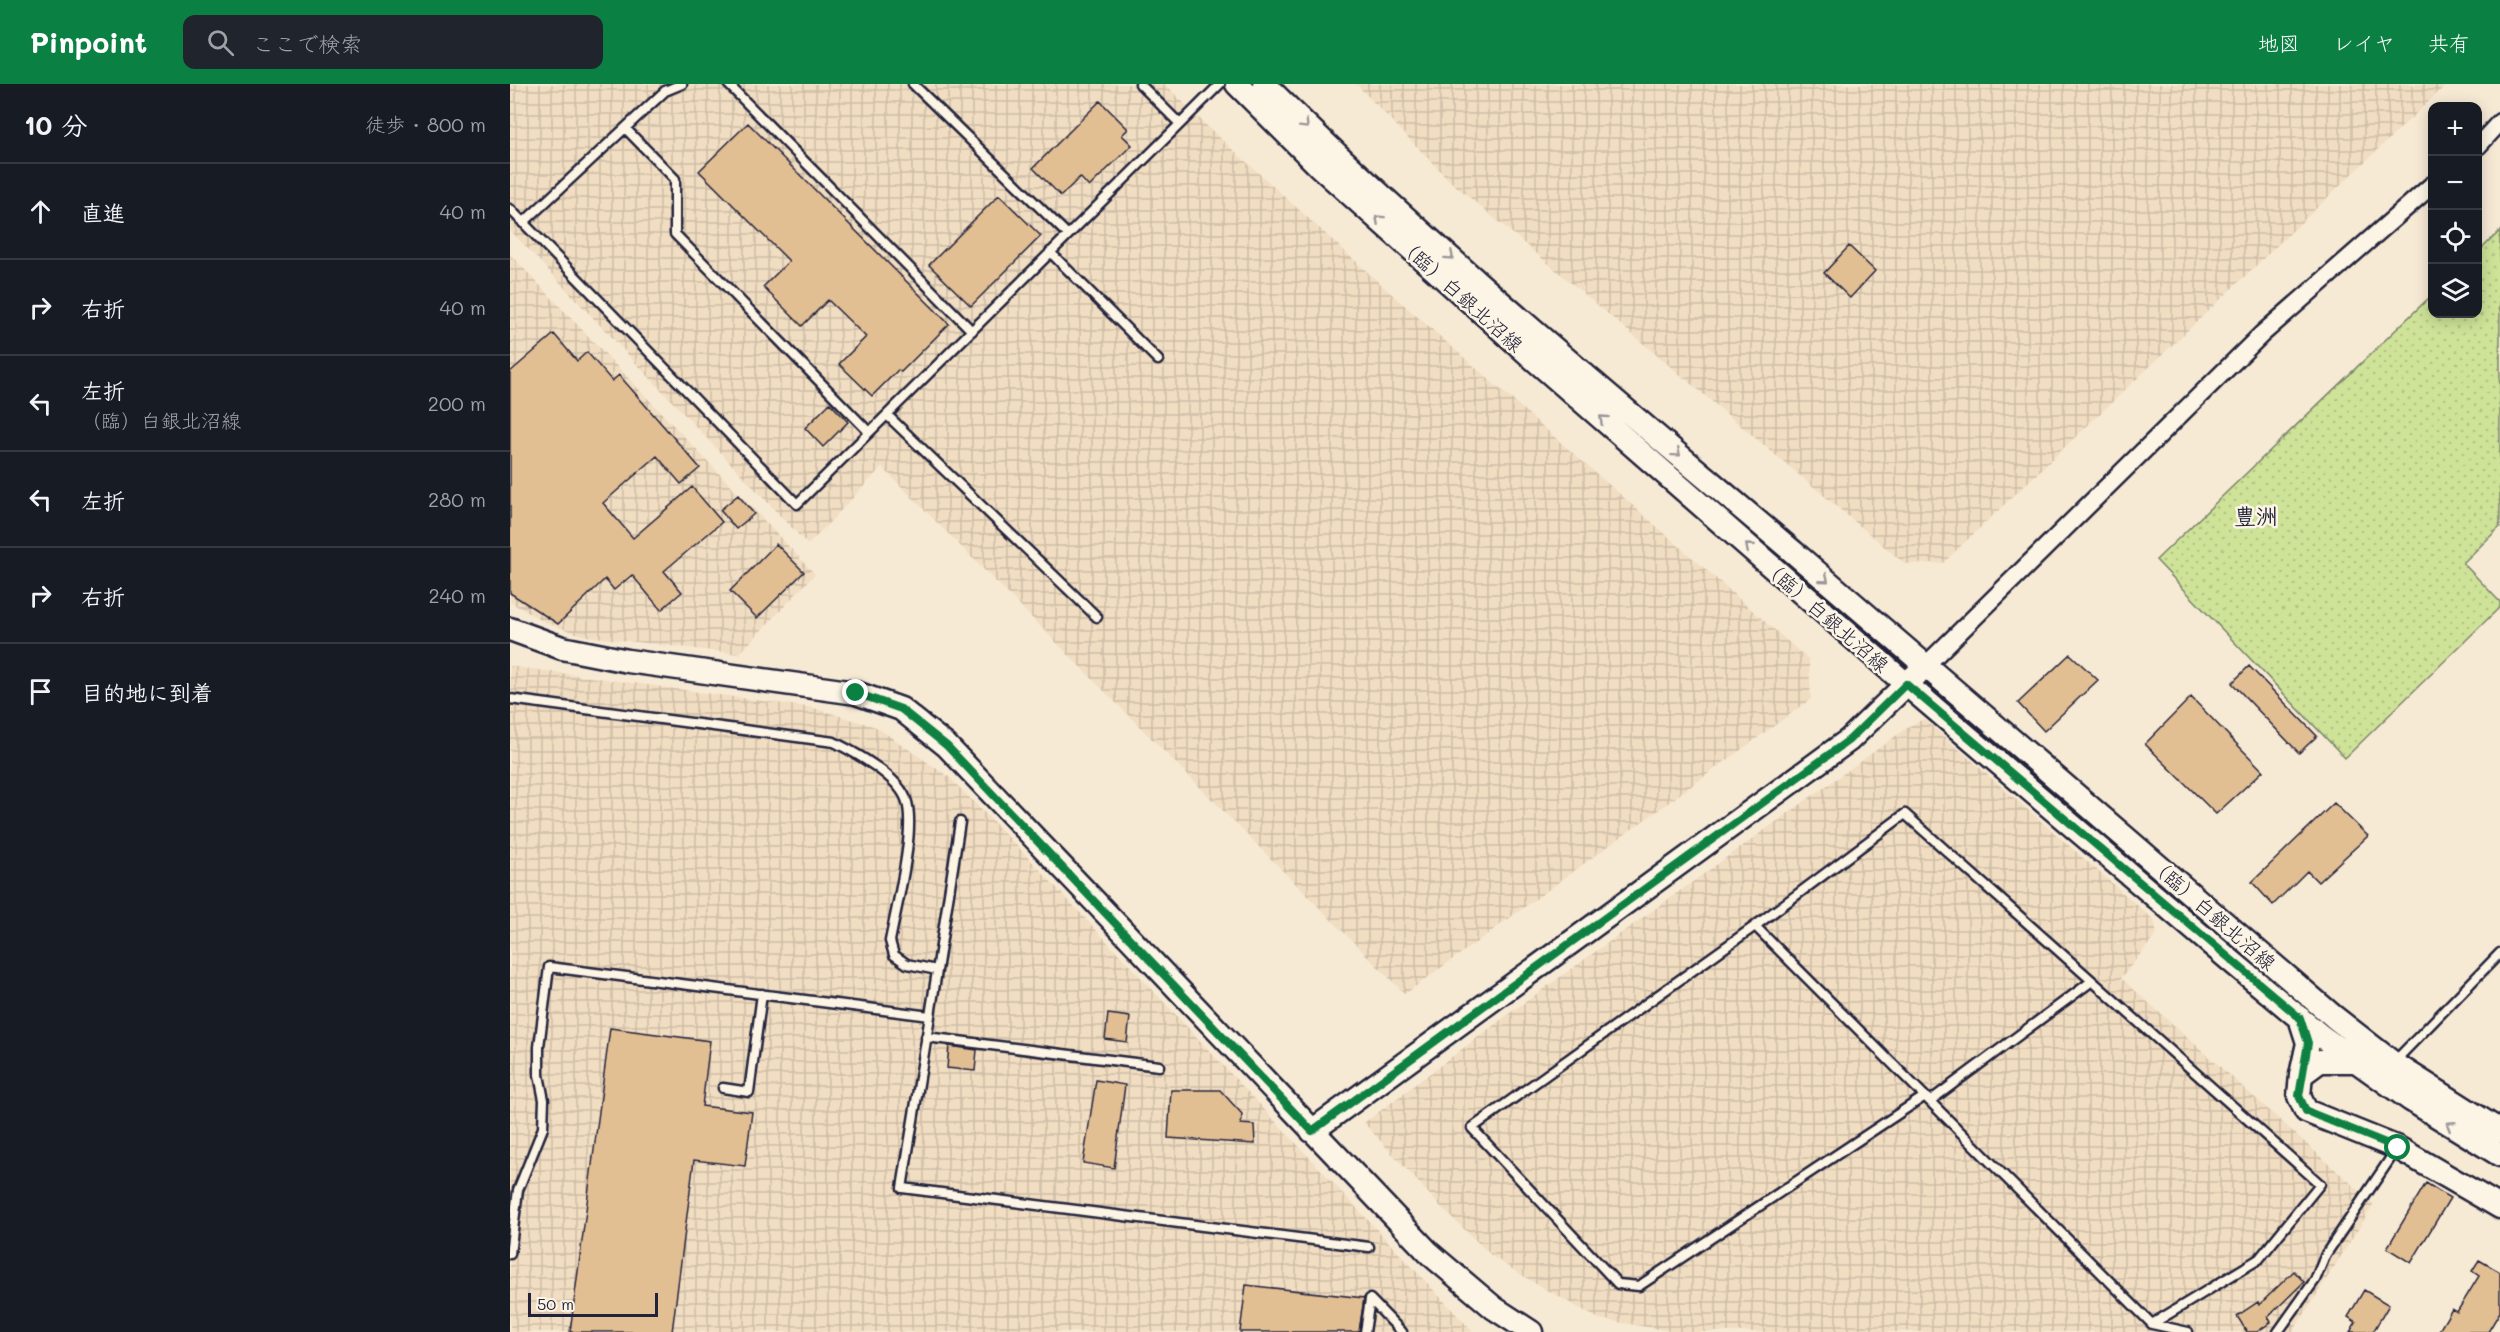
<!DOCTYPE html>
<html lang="ja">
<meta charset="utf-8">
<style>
:root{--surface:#171b24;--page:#20242c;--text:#f1f3f6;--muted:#9ea1a6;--line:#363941;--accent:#0b8043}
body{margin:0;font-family:Mali,"Klee One",sans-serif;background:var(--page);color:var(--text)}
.controls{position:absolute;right:18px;top:18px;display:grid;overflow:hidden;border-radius:12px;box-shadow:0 3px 15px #0003}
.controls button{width:54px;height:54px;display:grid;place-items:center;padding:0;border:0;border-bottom:2px solid var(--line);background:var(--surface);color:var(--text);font:30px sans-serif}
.scale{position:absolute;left:18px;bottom:15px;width:130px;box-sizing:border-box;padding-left:6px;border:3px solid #22223b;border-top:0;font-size:16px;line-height:21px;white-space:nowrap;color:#22223b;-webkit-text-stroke:4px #fcf5e5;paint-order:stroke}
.stop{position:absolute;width:18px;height:18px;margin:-14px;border:4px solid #0b8043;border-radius:50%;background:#fff}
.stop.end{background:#0b8043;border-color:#fff;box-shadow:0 2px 6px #0008}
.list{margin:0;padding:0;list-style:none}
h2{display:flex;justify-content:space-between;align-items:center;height:78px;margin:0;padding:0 24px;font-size:26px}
h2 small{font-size:20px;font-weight:400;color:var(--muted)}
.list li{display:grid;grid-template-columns:39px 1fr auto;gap:18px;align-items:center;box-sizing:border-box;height:96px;padding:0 24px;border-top:2px solid var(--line)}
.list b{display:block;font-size:22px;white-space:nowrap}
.list p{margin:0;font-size:20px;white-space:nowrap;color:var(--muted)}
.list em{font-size:20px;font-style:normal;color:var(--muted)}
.icon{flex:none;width:33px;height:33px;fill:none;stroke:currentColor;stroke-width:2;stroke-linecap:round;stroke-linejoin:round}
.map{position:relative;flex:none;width:1990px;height:1248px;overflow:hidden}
header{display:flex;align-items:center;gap:36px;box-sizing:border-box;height:84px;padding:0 30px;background:var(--accent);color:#fff}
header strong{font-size:28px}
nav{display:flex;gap:33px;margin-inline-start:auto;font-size:21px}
.search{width:420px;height:54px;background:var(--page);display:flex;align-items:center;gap:15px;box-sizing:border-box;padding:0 21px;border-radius:12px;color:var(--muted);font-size:22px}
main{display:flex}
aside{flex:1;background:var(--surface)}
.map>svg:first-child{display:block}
.industrial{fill:url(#industrial-grid)}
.grass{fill:url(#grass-dots);stroke:#78826a;stroke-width:1.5}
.building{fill:#e2be93;stroke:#22223b;stroke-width:1.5}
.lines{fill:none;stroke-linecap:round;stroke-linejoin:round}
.lane-casing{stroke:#22223b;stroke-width:13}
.street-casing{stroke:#22223b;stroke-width:21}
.secondary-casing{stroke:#22223b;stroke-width:27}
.lane{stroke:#fcf5e5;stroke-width:8}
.street{stroke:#fcf5e5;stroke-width:16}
.secondary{stroke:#fcf5e5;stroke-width:22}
.oneway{stroke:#9a9698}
.route{stroke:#0b8043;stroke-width:8}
.labels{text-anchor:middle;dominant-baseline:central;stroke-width:5;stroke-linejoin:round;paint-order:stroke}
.street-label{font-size:20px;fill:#22223b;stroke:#fcf5e5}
.quarter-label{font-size:22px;font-weight:bold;fill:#22223b;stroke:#fcf5e5}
</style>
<header>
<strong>Pinpoint</strong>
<div class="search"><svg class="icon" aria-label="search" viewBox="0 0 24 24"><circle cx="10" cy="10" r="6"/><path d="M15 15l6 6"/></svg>ここで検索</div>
<nav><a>地図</a><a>レイヤ</a><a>共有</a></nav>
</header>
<main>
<aside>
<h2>10 分<small>徒歩 · 800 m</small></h2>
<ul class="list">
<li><svg class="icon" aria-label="ahead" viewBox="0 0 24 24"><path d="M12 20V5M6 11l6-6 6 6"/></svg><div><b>直進</b></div><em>40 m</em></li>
<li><svg class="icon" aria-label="right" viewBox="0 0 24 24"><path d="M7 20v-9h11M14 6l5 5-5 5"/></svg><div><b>右折</b></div><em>40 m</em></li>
<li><svg class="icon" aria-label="left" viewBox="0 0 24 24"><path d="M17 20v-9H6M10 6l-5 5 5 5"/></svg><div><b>左折</b><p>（臨）白銀北沼線</p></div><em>200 m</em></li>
<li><svg class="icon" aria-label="left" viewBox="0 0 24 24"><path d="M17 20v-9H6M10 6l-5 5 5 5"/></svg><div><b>左折</b></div><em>280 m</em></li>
<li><svg class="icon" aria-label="right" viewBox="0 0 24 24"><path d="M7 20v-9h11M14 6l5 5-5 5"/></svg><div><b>右折</b></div><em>240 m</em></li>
<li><svg class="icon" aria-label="arrive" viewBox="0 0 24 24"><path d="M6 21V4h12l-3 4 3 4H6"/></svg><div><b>目的地に到着</b></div></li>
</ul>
</aside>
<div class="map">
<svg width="1990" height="1248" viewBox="0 0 1990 1248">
<defs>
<pattern id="industrial-grid" width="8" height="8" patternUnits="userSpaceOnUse" patternTransform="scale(1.5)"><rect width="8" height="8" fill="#f1ddc1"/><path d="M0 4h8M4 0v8" fill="none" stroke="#cebda7"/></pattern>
<pattern id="grass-dots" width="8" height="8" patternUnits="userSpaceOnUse" patternTransform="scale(1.5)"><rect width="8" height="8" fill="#cee398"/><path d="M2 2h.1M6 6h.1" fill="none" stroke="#b1c284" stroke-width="1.8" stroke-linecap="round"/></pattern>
</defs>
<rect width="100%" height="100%" fill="#f7ead5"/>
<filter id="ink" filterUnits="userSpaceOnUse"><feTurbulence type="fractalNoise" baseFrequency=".0167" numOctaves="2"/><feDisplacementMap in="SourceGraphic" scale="12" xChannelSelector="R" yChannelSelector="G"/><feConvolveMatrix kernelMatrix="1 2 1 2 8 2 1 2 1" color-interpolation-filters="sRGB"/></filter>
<g filter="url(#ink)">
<!-- industrial -->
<path class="industrial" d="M0,0H655L698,43L885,213L1299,576L1301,615L895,910L372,383L298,461L0,146Z
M846,0H1937L1433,479L1395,480L940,97Z
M0,170L305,490L229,570L75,552L36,539L0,518Z
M0,582L304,624L366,643L439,693L516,771L963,1248H0Z
M1414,635L1644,836L1647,850L1611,894L1864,1120L1783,1248H1166L1089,1235L1026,1200L983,1173L929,1121L854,1039L996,932L1401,641Z"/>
<!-- grass -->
<path class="grass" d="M1990,147V443L1953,479L1990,518V523L1835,674L1646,476L1922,211V230H1968V168Z"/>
<!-- building -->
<path class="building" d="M590,17L618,45L612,51L622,61L579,103L570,93L551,112L523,84Z
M238,39L439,240L391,288L388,286L362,312L329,280L356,253L318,216L292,242L253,203L279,177L189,87Z
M489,111L531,152L461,222L419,181Z
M1339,162L1365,187L1340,214L1314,189Z
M44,250L67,277L77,268L102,297L109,291L190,384L171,400L147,372L93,419L123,454L182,403L212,438L154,487L172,508L151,526L122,491L104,506L95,495L48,540L0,509V288Z
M320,319L338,338L313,363L295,344Z
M228,411L244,430L226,445L210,426Z
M266,460L294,488L247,534L220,507Z
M1560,570L1588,596L1534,647L1508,619Z
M1739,582L1807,652L1789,669L1722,599Z
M1681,613L1753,687L1706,730L1635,660Z
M1824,719L1858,752L1808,798L1797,787L1763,821L1742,798Z
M598,930L620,933L617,958L595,955Z
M100,944L200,957L192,1022L242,1028L235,1082L184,1076L162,1248H60Z
M439,962L467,966L465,987L437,984Z
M586,996L615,1001L604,1084L573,1079Z
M661,1006H710L732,1030L731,1040L744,1041L745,1060L658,1054Z
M1916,1099L1940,1114L1901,1179L1877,1164Z
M1969,1176L1990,1188V1228L1978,1248H1928L1942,1225L1947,1228L1969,1192L1962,1187Z
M1784,1187L1794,1198L1758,1233L1761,1238L1747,1248H1737L1727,1232L1748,1218L1749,1221Z
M736,1201L854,1214L849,1248H730Z
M1854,1206L1879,1221L1863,1248H1840L1846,1238L1838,1233Z"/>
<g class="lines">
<defs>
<path id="lane" d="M218,0L462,247
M403,0L558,151
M670,40L710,0
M115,44L165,95V150L359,348
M0,125L287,420L670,40L630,0
M13,139L155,7L172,0
M540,168L648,276
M377,331L587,533
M0,615L324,658C346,669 387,692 396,715C407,744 386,824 380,857L384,871L397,880L427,886
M1245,842L1395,730L1810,1100L1749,1175L1642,1240
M420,932L392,1104L859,1163
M416,953L649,982
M1883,979L1990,869
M213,1004L239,1008L252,910
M1415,1012L1129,1202L1108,1200L962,1044L1245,842L1642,1240L1678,1248
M1420,1017L1582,897
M0,1170L8,1106L33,1044L34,1016L29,991V963L39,883L420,932L450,738
M855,1248L860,1215L892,1248
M1768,1248L1805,1196L1816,1170L1886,1066"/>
<path id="street" d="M1968,62L1990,38
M1416,581L1752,250L1922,101"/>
<path id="secondary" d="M727,0L809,82L1025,276L1396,600L1721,877L1811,952L1901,1016L1990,1071
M754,0C923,167 1107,318 1288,472C1468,625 1645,780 1824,933L1883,979L1990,1047
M0,545L52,564L118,577L346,609L391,625L437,662L919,1169L984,1224L1021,1248
M1790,934L1798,959L1791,991
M1848,977H1810L1791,991L1789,1012L1796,1027L1888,1064L1990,1123
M802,1047L1339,656L1406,591"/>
</defs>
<!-- lane casing -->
<use href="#lane" class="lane-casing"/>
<!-- street casing -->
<use href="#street" class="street-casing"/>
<!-- secondary casing -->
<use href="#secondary" class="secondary-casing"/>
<!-- lane -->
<use href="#lane" class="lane"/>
<!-- street -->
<use href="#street" class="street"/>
<!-- secondary -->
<use href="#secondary" class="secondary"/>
</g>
<!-- one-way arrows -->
<defs><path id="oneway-chevron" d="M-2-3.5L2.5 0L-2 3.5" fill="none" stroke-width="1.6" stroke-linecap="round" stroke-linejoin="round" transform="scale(1.5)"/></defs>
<g class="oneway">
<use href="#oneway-chevron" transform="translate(795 41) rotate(45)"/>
<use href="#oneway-chevron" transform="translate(869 135) rotate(-138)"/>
<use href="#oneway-chevron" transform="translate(940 172) rotate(42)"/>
<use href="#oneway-chevron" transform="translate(1093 335) rotate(-139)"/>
<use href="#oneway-chevron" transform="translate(1167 369) rotate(40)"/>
<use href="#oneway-chevron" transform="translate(1239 463) rotate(-139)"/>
<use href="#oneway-chevron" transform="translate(1315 495) rotate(40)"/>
<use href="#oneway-chevron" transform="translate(1940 1041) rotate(-148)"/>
</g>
</g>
<g class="lines" filter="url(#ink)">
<!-- route -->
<path class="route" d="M346,609L391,625L437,662L802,1047L1339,656L1396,600L1790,934L1798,959L1789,1012L1796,1027L1888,1064"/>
</g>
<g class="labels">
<!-- street labels -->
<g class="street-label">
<text transform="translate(951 210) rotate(42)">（臨）白銀北沼線</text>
<text transform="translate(1316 531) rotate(41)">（臨）白銀北沼線</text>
<text transform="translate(1703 829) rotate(41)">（臨）白銀北沼線</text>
</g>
<!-- quarter labels -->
<g class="quarter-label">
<text x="1746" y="431">豊洲</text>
</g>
</g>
</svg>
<div class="controls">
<button>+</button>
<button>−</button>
<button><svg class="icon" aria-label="locate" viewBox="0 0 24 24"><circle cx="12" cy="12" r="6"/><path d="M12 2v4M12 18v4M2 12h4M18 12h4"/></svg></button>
<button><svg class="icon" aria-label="layers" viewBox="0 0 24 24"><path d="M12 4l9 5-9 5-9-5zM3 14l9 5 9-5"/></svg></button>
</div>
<div class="scale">50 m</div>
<div class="stop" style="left:1888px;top:1064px"></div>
<div class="stop end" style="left:346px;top:609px"></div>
</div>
</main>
